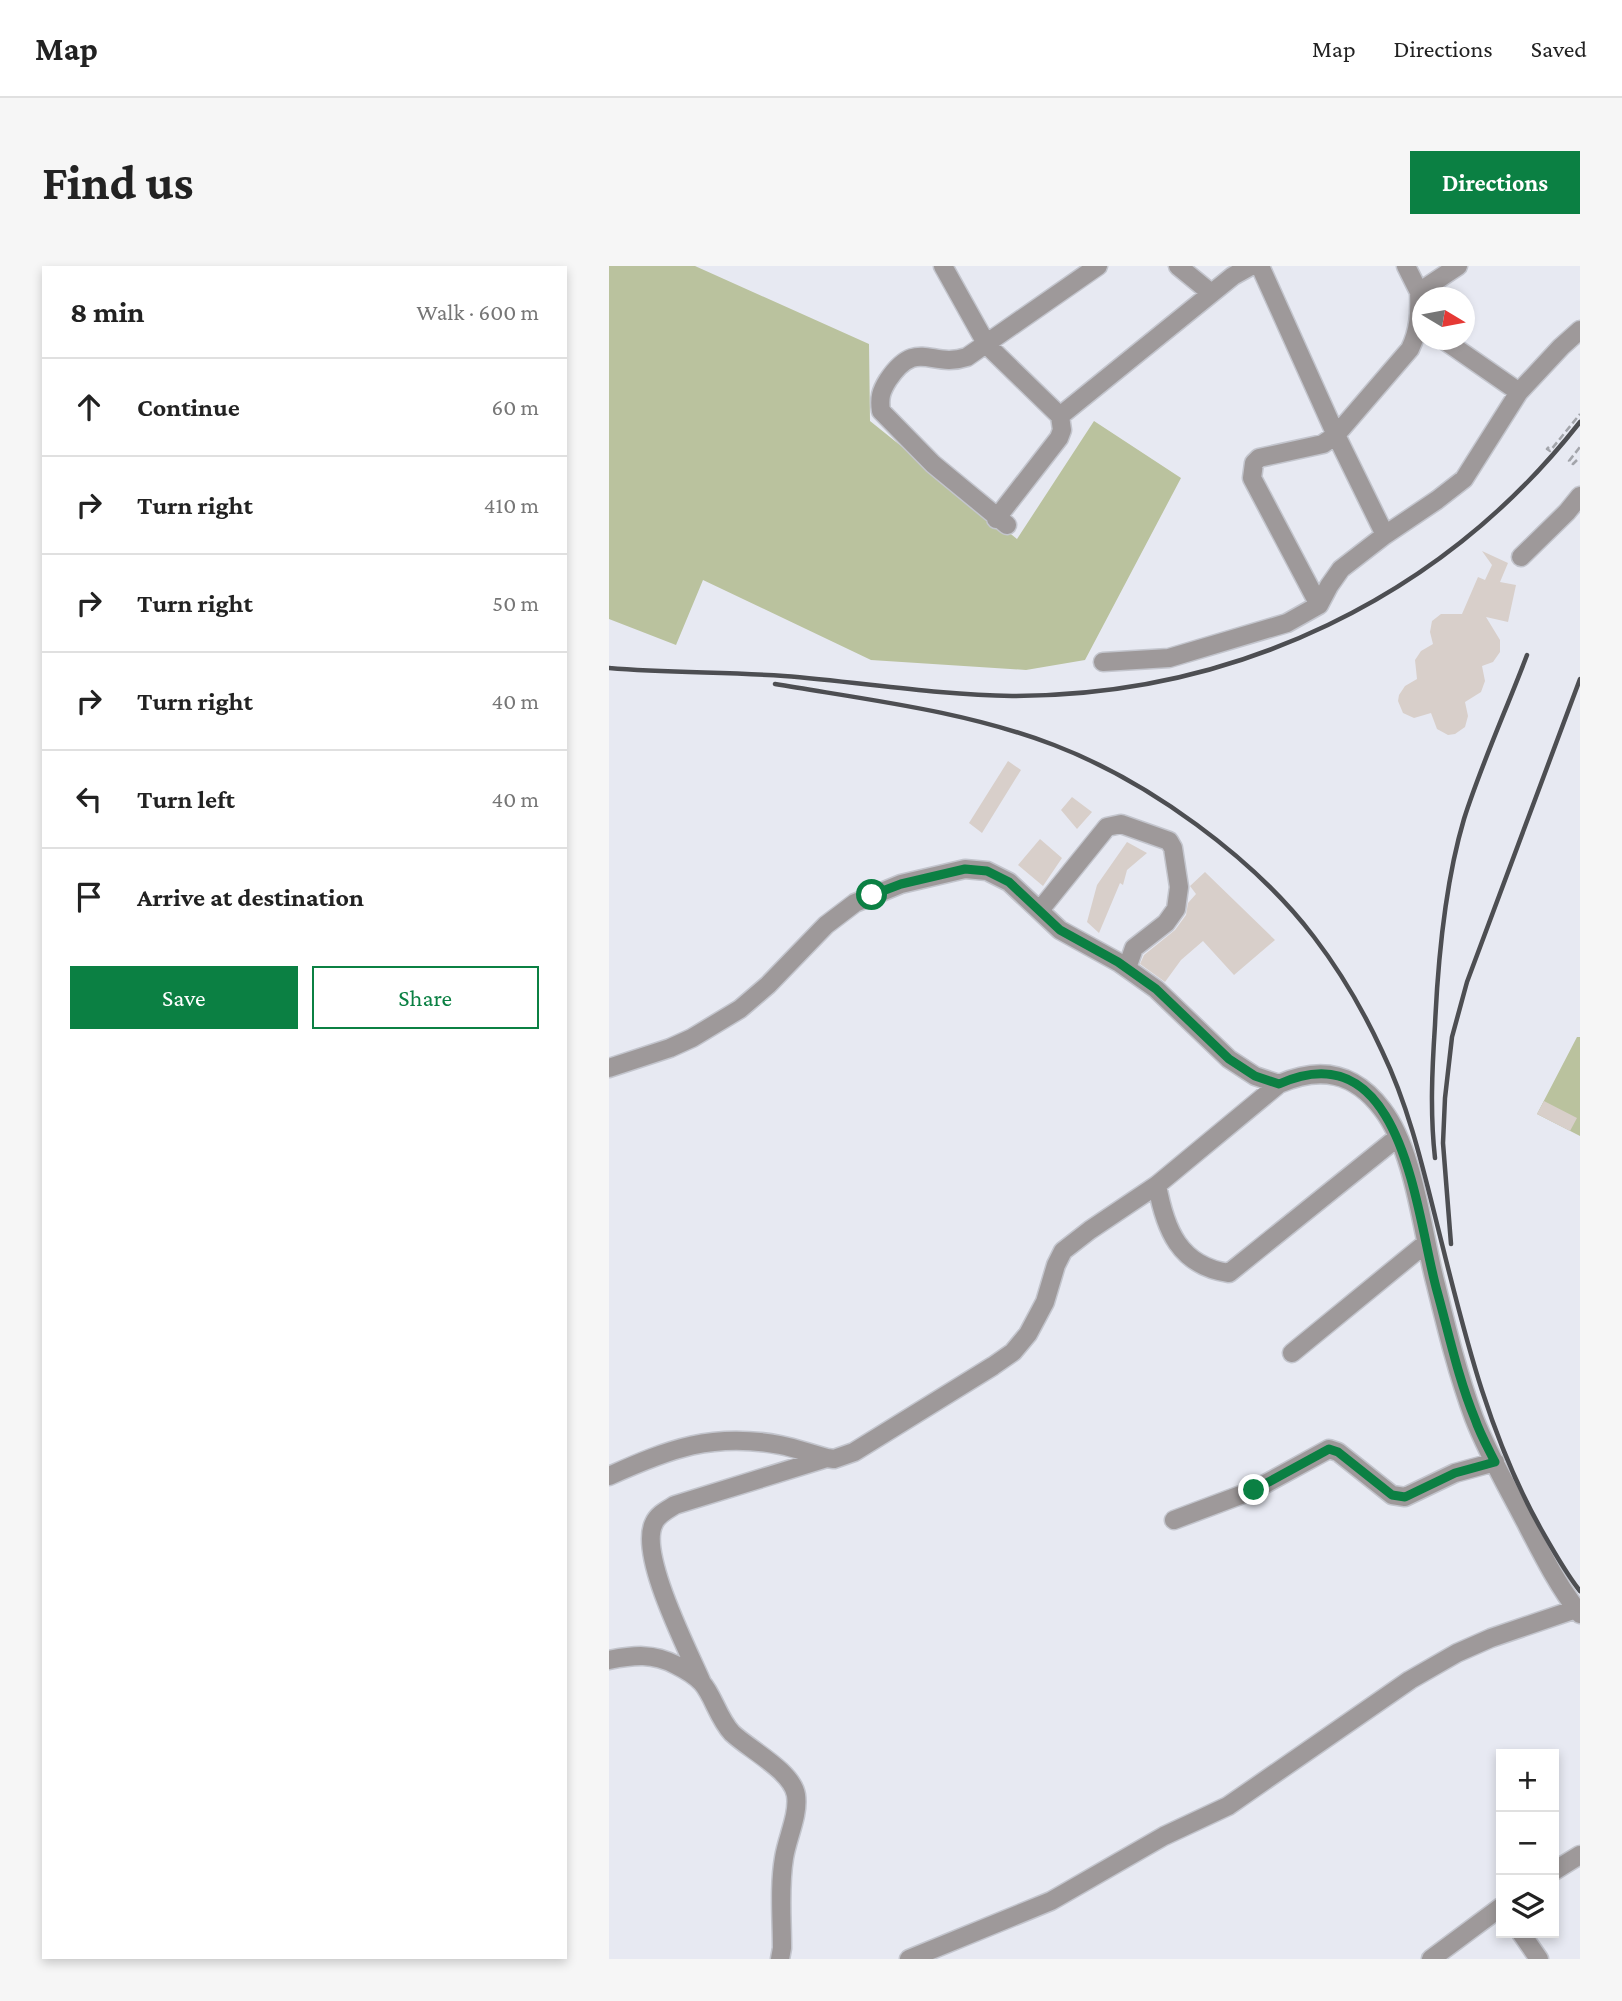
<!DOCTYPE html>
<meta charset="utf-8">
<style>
:root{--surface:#fff;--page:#f6f6f6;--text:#222;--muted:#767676;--line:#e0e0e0;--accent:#0b8043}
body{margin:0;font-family:"Crimson Pro",serif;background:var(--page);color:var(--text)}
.controls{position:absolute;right:21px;bottom:21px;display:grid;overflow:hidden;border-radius:0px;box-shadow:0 4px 10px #0003}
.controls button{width:63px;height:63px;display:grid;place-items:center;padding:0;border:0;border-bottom:2px solid var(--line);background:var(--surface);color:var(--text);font:35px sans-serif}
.compass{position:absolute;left:803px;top:21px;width:63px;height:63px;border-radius:50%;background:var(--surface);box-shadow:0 4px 10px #0003;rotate:100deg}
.stop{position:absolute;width:21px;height:21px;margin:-16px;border:5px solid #0b8043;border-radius:50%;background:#fff}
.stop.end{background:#0b8043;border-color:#fff;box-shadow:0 2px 7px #0008}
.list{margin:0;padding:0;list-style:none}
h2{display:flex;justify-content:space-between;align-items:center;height:91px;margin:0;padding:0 28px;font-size:30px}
h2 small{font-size:23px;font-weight:400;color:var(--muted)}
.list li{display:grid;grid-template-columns:46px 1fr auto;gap:21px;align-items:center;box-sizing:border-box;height:98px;padding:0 28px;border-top:2px solid var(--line)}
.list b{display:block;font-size:26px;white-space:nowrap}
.list em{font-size:23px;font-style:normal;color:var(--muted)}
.actions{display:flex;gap:14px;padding:21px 28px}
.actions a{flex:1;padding:16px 0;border:2px solid var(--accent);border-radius:0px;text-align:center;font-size:24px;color:var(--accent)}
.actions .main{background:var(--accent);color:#fff}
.icon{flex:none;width:38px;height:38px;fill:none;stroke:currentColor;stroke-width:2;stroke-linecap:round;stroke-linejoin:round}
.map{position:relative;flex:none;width:971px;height:1693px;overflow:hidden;border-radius:0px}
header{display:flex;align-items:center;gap:42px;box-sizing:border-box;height:98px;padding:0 35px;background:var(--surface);border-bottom:2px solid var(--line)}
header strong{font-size:33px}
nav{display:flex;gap:38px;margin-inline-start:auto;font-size:24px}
.intro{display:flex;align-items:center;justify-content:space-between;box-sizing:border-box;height:168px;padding:0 42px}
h1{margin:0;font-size:49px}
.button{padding:18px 32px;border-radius:0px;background:var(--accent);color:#fff;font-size:24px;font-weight:700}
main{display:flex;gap:42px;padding:0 42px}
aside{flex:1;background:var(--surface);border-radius:0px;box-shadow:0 4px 10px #0003}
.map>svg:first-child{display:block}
.green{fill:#bac29e}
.building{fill:#d8cfca}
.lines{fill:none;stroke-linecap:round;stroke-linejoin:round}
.minor-casing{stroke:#c3c5cd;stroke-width:21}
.path{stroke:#a3a5ab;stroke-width:2.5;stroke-dasharray:7 3.5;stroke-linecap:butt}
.minor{stroke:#9e999a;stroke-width:18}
.rail{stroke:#4d4e52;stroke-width:4.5}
.route{stroke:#0b8043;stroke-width:9}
</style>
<header>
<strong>Map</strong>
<nav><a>Map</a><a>Directions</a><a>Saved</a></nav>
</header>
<div class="intro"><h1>Find us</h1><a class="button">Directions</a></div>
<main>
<aside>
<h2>8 min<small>Walk · 600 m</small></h2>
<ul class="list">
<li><svg class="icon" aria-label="ahead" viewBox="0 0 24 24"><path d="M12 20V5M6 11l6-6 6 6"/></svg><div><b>Continue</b></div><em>60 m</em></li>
<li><svg class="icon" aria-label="right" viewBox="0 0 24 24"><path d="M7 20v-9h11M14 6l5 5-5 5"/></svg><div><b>Turn right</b></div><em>410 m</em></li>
<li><svg class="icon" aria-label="right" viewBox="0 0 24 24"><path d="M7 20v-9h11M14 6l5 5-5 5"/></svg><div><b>Turn right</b></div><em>50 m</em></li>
<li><svg class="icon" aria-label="right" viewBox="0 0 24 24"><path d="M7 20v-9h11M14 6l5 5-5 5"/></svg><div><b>Turn right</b></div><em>40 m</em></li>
<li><svg class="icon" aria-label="left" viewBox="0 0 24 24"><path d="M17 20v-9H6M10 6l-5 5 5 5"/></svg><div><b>Turn left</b></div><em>40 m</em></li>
<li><svg class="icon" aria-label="arrive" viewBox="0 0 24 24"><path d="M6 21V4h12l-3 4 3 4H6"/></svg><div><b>Arrive at destination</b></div></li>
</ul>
<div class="actions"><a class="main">Save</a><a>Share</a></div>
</aside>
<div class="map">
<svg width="971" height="1693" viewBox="0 0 971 1693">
<rect width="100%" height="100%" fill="#e7e9f2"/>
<!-- green -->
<path class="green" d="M0,0H86L260,78L261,155L408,273L485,155L572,212L476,394L417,404L262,394L94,314L67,379L0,353Z
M968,771H971V870L928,848Z"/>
<!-- building -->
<path class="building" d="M873,285L899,297L891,316L907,319L899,356L877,351L891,374V386L884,396L873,400L876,415L872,426L856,436L859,450L856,461L846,468L839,469L828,463L822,447L805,452L794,447L789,435L790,429L796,420L808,413L806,394L812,385L824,378L821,366L823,355L832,348H853L869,311L876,314L883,299Z
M399,495L412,504L373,567L360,557Z
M463,531L483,546L468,563L452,544Z
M431,573L453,592L434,620L409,599Z
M518,576L538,587L518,604L514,619L511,617L490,667L478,656L488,619Z
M596,606L666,674L625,709L594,675L572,694L556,716L531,698L535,689L566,664L577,649L579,637L587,628L581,620Z
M935,835L968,852L961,865L928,848Z"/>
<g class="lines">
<defs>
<path id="minor" d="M334,0L378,79L451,150L453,164L450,172L387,253
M569,0L602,27
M651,0L727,169L776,269L828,234L855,213L910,126L952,81L971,64
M797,0L814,34
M835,74L910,126
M451,150L624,10L642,0
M398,259L324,198L272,145C270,132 272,125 279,114C308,71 322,103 358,91L489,0
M912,291L958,246L971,230
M710,339L643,212L645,197L650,192L714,178L727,169L801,83C810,64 811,48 810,26L849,0
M494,396L560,392L678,357L710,339L720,320L732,303L776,269
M431,644L498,561L512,558L560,575L564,582L570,621L567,643L557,657L525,682L518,702
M0,802L61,782L83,772L131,743L159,719L217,659L246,637L292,618L356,603L378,605L400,616L451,664L509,696L547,723L620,793L646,810L670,818
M548,919C556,963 570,1000 620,1007L789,871
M683,1087L816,978
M0,1210C60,1183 104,1166 171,1179C187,1182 202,1188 218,1192L225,1193L245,1186L384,1100L404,1086L419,1068L436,1036L447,999L454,985L481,964L548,919L670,818C711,800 745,806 773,843C806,885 813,967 827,1019C838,1064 849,1109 865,1152C879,1188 899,1222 917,1257C933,1288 949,1320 971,1348
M565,1254L645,1224L720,1183L729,1186L783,1229L796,1231L846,1207L886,1196
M0,1394C25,1389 44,1387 67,1399C75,1403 87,1410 93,1417C104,1429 109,1452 123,1467C141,1484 183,1505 187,1529C190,1549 178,1572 175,1592C170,1621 173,1652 173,1682L171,1693
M93,1417C79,1384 29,1288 45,1257C49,1248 58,1244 66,1239L218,1192
M945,1605L971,1589
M912,1667L930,1693
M300,1693L442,1635L555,1570L619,1540L801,1414L848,1387L882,1372L967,1343
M822,1693L892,1641"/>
</defs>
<!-- minor casing -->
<use href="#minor" class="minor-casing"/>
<!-- path -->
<path class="path" d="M940,181L938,183L941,185L971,148
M968,194L964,198L960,195L971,181"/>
<!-- minor -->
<use href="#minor" class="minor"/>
<!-- rail -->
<path class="rail" d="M0,402C58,407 117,406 175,410C251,416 327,429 403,430C626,430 833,332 971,156
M166,418C260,434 356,445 445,479C539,515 644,591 705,671C731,705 755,746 773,785C800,841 814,902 829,962C855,1066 879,1169 932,1263C944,1284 956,1306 971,1325
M826,892C821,848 823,804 826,759C829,693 836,617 855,553C872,499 898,442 918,389
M842,978L834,877L836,832L843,771L858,716L971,413"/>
</g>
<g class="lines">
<!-- route -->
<path class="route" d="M263,629L292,618L356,603L378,605L400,616L451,664L509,696L547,723L620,793L646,810L670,818C795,762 807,950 828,1025C840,1068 849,1112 866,1153C871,1168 879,1182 886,1196L846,1207L796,1231L783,1229L729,1186L720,1183L645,1224"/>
</g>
</svg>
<div class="controls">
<button>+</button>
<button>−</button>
<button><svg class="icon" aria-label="layers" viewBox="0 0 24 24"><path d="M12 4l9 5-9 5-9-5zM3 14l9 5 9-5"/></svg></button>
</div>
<svg class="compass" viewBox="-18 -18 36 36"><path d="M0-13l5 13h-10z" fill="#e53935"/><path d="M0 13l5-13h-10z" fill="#767676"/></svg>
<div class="stop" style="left:263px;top:629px"></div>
<div class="stop end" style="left:645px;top:1224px"></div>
</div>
</main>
